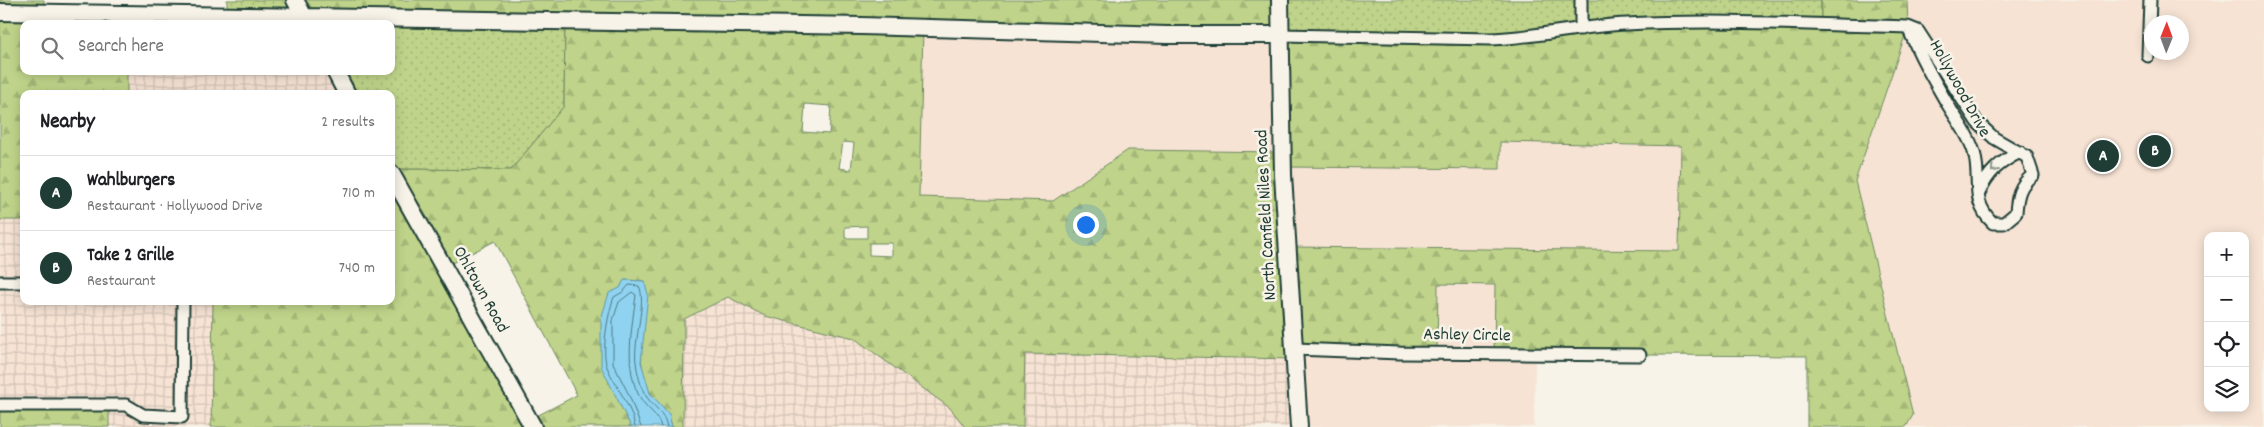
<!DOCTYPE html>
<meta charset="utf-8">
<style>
:root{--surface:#fff;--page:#f2f2f2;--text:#202124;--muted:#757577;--line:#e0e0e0;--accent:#1f3d34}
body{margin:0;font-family:Dekko,sans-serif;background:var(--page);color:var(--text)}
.controls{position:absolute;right:15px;bottom:15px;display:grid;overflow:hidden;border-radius:10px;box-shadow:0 2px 12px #0003}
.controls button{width:45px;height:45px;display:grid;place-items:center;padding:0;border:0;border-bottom:1px solid var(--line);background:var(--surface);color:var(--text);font:25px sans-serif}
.compass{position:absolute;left:2144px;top:15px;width:45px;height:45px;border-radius:50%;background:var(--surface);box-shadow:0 2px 12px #0003;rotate:1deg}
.you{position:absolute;left:1085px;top:224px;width:18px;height:18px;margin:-12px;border:4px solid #fff;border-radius:50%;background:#1a73e8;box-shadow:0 0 0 8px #1a73e833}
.badge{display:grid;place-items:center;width:32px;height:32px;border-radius:50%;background:var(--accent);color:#fff;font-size:16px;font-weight:700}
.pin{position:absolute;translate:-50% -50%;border:2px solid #fff;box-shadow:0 1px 5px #0006}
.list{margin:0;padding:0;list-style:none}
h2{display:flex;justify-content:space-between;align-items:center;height:65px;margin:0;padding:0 20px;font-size:21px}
h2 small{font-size:16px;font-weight:400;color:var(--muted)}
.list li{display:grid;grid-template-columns:32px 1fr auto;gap:15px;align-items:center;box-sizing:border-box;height:75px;padding:0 20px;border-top:1px solid var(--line)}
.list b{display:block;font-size:19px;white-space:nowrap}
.list p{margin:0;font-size:16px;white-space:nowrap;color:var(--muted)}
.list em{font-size:16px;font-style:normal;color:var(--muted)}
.icon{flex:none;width:28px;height:28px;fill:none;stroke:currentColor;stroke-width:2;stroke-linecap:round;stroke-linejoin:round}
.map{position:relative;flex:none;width:2264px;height:427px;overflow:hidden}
.search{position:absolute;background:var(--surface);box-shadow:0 2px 12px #0003;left:20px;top:20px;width:375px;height:55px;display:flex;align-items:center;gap:12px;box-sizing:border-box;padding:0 18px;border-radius:10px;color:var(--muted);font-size:19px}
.panel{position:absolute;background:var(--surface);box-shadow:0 2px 12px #0003;left:20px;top:90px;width:375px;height:215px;border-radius:10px}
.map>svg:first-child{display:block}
.built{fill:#f6e3d4;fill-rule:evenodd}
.industrial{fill:url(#industrial-grid)}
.grass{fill:url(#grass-dots);stroke:#6f885f}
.forest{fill:url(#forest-firs);stroke:#6f885f;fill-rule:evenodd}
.water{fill:#90d3f1;stroke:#6397a5}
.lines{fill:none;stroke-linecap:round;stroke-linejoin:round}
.shore{stroke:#4c7980;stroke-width:1}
.street-casing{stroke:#1f3d34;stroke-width:15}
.secondary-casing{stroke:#1f3d34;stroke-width:20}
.street{stroke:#f7f3e8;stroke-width:11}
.secondary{stroke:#f7f3e8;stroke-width:16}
.oneway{stroke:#8b988e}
.labels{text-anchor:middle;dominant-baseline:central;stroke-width:5;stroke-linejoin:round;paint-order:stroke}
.street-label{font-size:18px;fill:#1f3d34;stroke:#f7f3e8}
</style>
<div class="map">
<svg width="2264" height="427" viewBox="0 0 2264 427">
<defs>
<pattern id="industrial-grid" width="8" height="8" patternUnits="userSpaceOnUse" patternTransform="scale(1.25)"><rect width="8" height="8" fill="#f6e3d4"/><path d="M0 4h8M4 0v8" fill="none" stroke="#d2c4b7"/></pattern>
<pattern id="grass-dots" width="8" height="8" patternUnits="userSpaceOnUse" patternTransform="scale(1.25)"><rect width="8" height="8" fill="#bfd48a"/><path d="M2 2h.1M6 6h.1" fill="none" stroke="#a4b778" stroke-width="1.8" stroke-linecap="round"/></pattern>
<pattern id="forest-firs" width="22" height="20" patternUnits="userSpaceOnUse" patternTransform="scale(1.25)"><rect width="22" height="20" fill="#bfd48a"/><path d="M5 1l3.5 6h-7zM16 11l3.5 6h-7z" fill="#a4b778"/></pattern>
</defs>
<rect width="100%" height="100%" fill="#f7f3e8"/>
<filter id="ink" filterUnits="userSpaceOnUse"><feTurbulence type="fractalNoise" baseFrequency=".02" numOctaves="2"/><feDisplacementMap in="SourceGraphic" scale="10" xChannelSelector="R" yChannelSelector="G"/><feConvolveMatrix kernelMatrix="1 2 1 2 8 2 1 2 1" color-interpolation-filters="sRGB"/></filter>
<g filter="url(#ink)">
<!-- built -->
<path class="built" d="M1907,0H2264V427H1906L1913,415L1855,181L1908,27ZM2152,22H2182V52H2152ZM2208,236H2245V408H2208Z
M923,28L1280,35L1283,152L1128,150L1053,201L919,197Z
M1500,142L1681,146L1679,252L1287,247L1283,167L1499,169Z
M1438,284L1496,285L1494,353L1535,354L1534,427H1299L1295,349L1437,352Z"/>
<!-- industrial -->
<path class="industrial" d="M127,71H335L347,94H127Z
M0,220H24V301H213L211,427H109V406L0,405Z
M728,297L765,316L854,338L951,408L965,427H683L684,319Z
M1024,354L1295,359L1299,427H1023Z"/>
<!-- grass -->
<path class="grass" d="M227,0H295L565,21L564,106L511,170L391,169V94H347L335,71H391V24L227,16Z
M1280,0H1821V25L1522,38L1280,35Z"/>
<!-- forest -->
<path class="forest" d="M0,0H44V12L128,14V24H24V71H127V94H24V220H0Z
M295,0H1280V35L1492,39L1581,29L1821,24V0H1907L1908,27L1855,181L1913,415L1906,427H1807V356L1494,354L1495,285L1438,284L1437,353L1295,349V359L1025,354L1023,427H965L950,408L854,338L765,316L728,297L684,319L683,427H672C668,407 658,407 650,392C634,362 643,315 644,281L625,280L620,288L619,399L631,427H211L213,301H391V169L511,170L564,106L565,21L304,17ZM923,28L1280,35L1282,152L1128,150L1053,201L919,197ZM805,104L831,106L829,134L803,132ZM843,142L854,143L851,170L839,168ZM1500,142L1681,146L1679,251L1288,247L1283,167L1500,169ZM867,226V238H845V227ZM495,241L577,395L529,420L444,267ZM869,243H892V256L869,255Z
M0,405H109V427H0Z"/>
<!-- water -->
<path class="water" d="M624,280L644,281L648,294L641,362L650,393L669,414L672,427H631L601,366V319L609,293L620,288Z"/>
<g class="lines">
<!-- shore -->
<path class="shore" d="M635,427C632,406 615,386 607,367C601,351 608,313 614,297L623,292L629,285L639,286C647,301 633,342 636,362C637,372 641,388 646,396C654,408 664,411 667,427
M641,427L629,395L613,363V320L619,302L632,292L636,295C632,327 623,370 641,399C647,409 658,414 661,427"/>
<defs>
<path id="street" d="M1908,27L1918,31L1977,122L1994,138L2027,157L2033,175C2019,185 2017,197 2016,213L2004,223H1993C1969,200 1982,180 1974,152C1969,135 1957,120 1948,105C1933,79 1919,55 1908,27Z
M1581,29V0
M1280,35L1492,39C1537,37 1582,26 1627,24C1721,19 1814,25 1908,27
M2148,56L2150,0
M1979,193C1988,172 2000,162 2020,152
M0,282H24
M1295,349L1400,353L1640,355
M0,405H126L143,415L182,417L183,301"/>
<path id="secondary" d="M295,0L308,24
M1280,0L1283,175L1299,427
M0,12L862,26L1167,35H1280
M335,71L347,94
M391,173L533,427"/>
</defs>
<!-- street casing -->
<use href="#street" class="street-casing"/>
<!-- secondary casing -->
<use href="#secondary" class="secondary-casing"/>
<!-- street -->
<use href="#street" class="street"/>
<!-- secondary -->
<use href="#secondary" class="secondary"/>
</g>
<!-- one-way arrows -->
<defs><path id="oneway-chevron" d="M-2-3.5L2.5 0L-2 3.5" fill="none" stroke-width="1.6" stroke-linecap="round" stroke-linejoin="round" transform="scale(1.25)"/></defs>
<use class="oneway" href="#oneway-chevron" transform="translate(1994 169) rotate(132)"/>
</g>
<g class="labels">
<!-- street labels -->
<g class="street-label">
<text transform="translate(1959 89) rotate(61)">Hollywood Drive</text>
<text transform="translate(1267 215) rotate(-93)">North Canfield Niles Road</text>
<text transform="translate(480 290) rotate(61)">Ohltown Road</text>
<text transform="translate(1467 336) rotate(1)">Ashley Circle</text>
</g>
</g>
</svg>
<div class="controls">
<button>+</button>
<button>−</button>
<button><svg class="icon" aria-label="locate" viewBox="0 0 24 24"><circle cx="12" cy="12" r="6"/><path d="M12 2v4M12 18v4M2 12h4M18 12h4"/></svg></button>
<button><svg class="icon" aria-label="layers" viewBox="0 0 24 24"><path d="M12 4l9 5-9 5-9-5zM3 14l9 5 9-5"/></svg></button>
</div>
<svg class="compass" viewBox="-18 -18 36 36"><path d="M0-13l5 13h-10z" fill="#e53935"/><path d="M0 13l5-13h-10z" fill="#757577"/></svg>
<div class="you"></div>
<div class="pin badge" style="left:2103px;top:156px">A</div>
<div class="pin badge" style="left:2155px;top:151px">B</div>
<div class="search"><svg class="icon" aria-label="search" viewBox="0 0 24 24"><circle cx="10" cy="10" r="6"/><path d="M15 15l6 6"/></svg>Search here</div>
<section class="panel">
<h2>Nearby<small>2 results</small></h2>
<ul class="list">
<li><span class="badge">A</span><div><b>Wahlburgers</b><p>Restaurant · Hollywood Drive</p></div><em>710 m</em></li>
<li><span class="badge">B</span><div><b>Take 2 Grille</b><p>Restaurant</p></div><em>740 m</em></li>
</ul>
</section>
</div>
